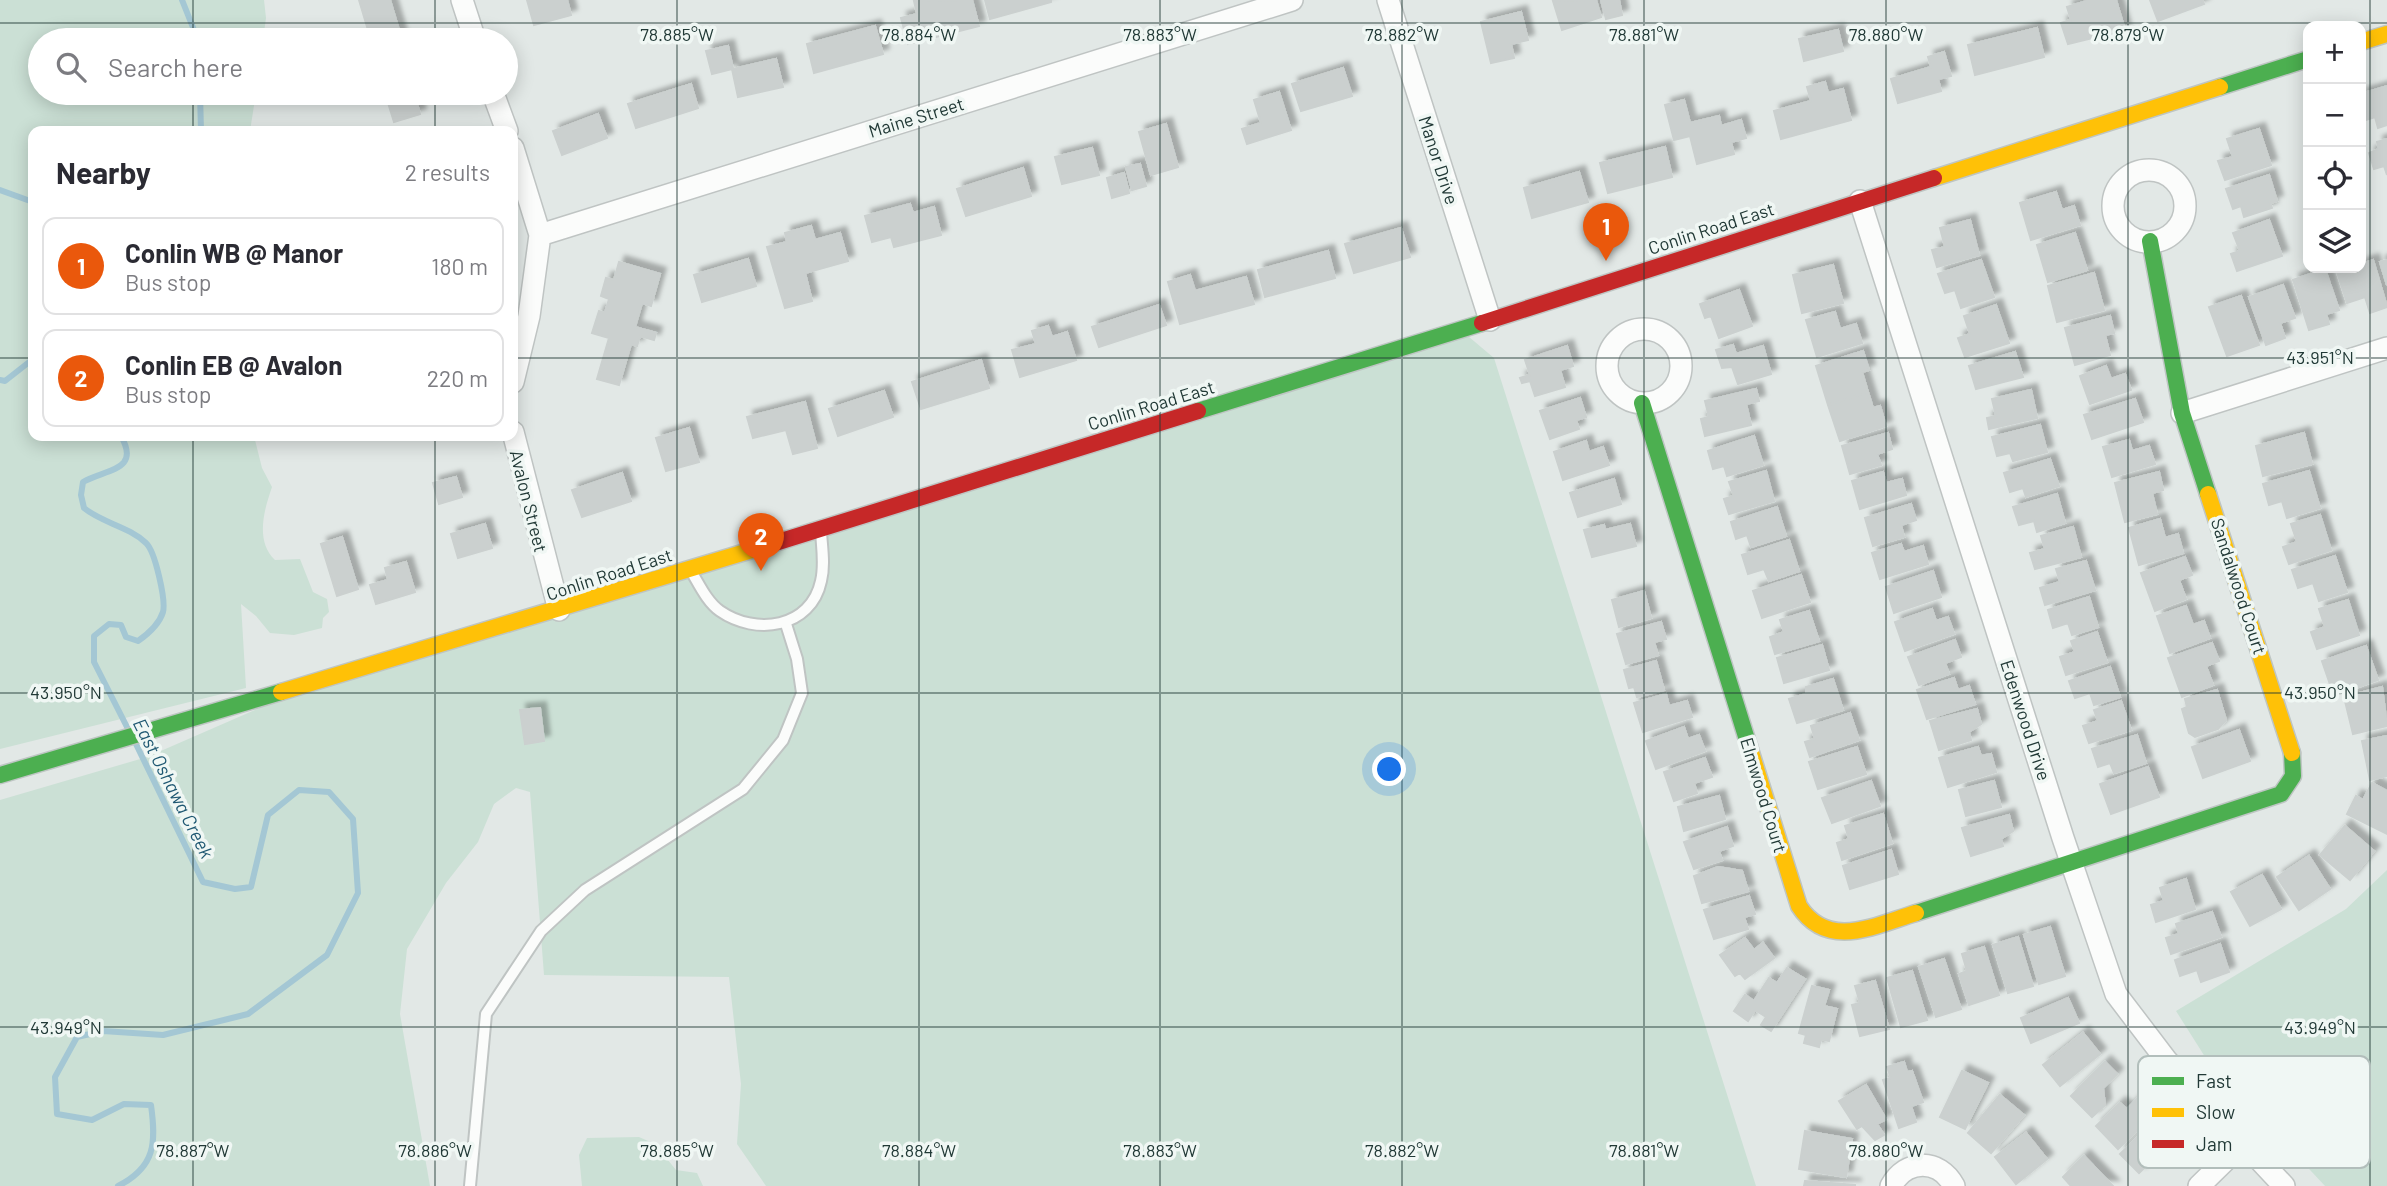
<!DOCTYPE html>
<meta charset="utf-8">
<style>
:root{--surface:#fff;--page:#f7f7f7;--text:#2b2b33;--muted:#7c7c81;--line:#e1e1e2;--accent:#ea580c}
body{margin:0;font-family:Barlow,sans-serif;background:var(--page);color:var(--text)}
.controls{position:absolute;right:21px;top:21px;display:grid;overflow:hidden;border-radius:14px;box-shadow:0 4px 18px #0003}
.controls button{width:63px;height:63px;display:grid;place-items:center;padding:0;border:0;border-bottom:2px solid var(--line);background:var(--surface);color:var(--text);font:35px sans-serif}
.you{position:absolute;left:1390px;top:770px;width:24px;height:24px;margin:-18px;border:5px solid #fff;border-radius:50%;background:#1a73e8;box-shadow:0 0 0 10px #1a73e833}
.badge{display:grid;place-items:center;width:46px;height:46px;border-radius:50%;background:var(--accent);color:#fff;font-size:23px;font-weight:700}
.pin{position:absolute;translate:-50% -58px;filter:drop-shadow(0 2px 4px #0008)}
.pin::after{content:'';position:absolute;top:37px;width:24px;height:21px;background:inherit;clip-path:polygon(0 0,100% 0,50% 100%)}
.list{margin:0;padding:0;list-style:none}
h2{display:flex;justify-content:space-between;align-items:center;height:91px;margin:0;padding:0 28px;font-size:30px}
h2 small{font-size:23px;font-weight:400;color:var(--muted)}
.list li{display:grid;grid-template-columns:46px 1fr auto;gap:21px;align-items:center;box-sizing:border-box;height:98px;margin:0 14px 14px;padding:0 14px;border:2px solid var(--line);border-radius:14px}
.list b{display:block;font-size:26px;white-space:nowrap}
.list p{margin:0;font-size:23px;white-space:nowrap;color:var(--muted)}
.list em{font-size:23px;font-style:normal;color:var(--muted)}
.icon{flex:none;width:38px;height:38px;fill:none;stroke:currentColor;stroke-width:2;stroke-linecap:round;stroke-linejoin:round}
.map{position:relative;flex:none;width:2387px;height:1186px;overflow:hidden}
.search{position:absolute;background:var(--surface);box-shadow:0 4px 18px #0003;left:28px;top:28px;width:490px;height:77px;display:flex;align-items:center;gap:18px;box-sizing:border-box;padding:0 24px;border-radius:38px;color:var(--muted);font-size:26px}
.panel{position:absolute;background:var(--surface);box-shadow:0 4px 18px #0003;left:28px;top:126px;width:490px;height:315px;border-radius:14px}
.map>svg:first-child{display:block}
.green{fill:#cbe0d5}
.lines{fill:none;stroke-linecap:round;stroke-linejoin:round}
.stream{stroke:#a4c7d4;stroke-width:6}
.building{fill:#cbd0cf;stroke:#cbd0cf;stroke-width:2;filter:url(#shadow)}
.lane-casing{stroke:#bfc4c3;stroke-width:14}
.street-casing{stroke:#bfc4c3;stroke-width:24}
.fast-casing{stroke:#bec5c3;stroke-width:19}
.slow-casing{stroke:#bec5c3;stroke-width:19}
.jam-casing{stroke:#bec5c3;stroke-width:19}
.lane{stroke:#fbfcfb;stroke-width:10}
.street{stroke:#fbfcfb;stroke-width:21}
.fast{stroke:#4caf50;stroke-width:16}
.slow{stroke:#ffc107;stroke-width:16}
.jam{stroke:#c62828;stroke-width:16}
.ticks{fill:none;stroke:#213936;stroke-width:2;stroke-opacity:0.45}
.labels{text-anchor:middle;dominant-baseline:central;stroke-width:7;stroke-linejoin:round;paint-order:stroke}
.street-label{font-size:18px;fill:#213936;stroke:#f0f7f4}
.water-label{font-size:19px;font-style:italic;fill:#1f5872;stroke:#f0f7f4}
.key{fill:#f0f7f4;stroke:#b2bebb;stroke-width:2}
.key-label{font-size:19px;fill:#213936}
.ticks-label{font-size:18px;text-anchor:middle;fill:#213936;stroke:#f0f7f4;stroke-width:7;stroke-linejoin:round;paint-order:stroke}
</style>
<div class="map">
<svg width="2387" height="1186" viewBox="0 0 2387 1186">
<defs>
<filter id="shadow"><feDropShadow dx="6" dy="-6" stdDeviation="2" flood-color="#0004"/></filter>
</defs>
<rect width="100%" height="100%" fill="#e2e8e6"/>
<!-- green -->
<path class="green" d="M0,0H264L266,18L263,40H40V93H256L250,131H33V436H254L262,468L272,487C264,510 255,541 275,560L300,559L313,592L327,599L329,612L323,618L322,628L294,635L270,633L256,616L241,604L246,688L0,749Z
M1462,331L1494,358L1756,1186H766L737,1144L741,1084L729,977L544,975L530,792L516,788L494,804L478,842L446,883L407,949L400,1014L430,1186H0V800L147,757L287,696Z
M2387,870V1186H2325L2207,1060L2176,1011L2346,909Z
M639,1137L655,1144L676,1170L697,1173L703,1186H582L579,1155L587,1138Z"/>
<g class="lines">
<!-- stream -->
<path class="stream" d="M182,0L198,40
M200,93L201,131
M0,190L33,202
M0,380L5,381L33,359
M121,436C141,471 106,469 83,482L81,495L84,508C102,523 128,526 146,543C155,551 166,600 163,612C159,625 148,634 138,641L126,637L121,625L109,624L94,636V662L128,729
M118,1186C156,1167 156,1142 151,1105L124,1104L92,1120L57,1114L55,1077L77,1037L103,1031L163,1035L248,1014L327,955L358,893L353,819L329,792L299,790L268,815L251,887L235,889L203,882L135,742"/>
</g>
<!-- building -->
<path class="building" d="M359,0H390L402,40H371Z
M527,0H567L571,15L534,25Z
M972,0L979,26L908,44L901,18L917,14L914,1Z
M985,0H1051V2L990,19Z
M1596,0L1601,17L1562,30L1553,1Z
M1601,0H1619L1622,15L1606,19Z
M2090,0H2116L2125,30L2068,44L2061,23L2071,20L2067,7Z
M2150,0H2202L2204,4L2158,21Z
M1521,12L1528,40L1511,44L1514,58L1491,63L1481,22Z
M875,26L883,54L814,73L807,44Z
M2037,28L2044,57L1975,75L1968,45Z
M1838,30L1843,51L1804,61L1799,39Z
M728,46L733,69L776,59L783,87L738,97L732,69L712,74L706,51Z
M1944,52L1951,76L1938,79L1941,91L1898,103L1891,79L1931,67L1928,57Z
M1343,68L1352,96L1301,111L1292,84Z
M1825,82L1828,93L1843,89L1851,120L1781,139L1774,111L1811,101L1807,87Z
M691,84L698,108L636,128L628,104Z
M2387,86V125L2378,128L2375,117L2366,120L2361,94Z
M1279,92L1291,130L1247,144L1242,129L1261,123L1254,100Z
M385,93H414L420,114L394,122Z
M1684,100L1690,123L1719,116L1721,126L1741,120L1746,138L1731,142L1734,154L1697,164L1690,136L1674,140L1665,105Z
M598,114L607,138L562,155L553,131Z
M1166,124L1178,167L1151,175L1139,132Z
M2259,129L2271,165L2225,180L2218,161L2233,157L2227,139Z
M2387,139V175L2384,166L2374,169L2369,153L2379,149L2377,142Z
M1665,147L1672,177L1608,193L1600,163Z
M1092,148L1099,175L1062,184L1055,157Z
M1140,164L1146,186L1132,190L1126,167Z
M1023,168L1031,196L966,216L957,189Z
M1579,172L1588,202L1532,218L1524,188Z
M1124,173L1129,193L1112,198L1107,178Z
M2269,175L2277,201L2270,203L2272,208L2244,217L2241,206L2233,209L2226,189Z
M2056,192L2062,210L2074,206L2080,225L2031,240L2020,203Z
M910,204L913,213L934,207L941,235L894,247L891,237L872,242L865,216Z
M1970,220L1979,255L1937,267L1932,250L1945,247L1940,228Z
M2269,220L2282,256L2237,271L2231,254L2240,251L2233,233Z
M811,226L815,240L840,233L848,261L805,273L812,301L785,308L767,247L787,242L785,233Z
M1401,228L1410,257L1354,273L1345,244Z
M2075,233L2087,270L2048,282L2037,245Z
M1328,251L1335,278L1265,297L1258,270Z
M748,259L756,286L702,302L694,275Z
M1981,260L1994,297L1961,308L1955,290L1945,293L1938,274Z
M2373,260L2387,307L2370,313L2365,297L2347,303L2337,272L2361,268V264Z
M2387,260V285L2380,262Z
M619,262L660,274L651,306L642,303L635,327L656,333L654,340L640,336L637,346L631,344L619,385L597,379L609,338L592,333L599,311L605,313L609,299L601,296L606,278L614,280Z
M1833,265L1843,303L1802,313L1793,275Z
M2325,269L2339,310L2326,314L2329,324L2309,330L2293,280Z
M2094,273L2104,310L2057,322L2048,286Z
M1190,275L1195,291L1246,277L1254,304L1180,324L1168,282Z
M2283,285L2295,318L2280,323L2285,338L2266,345L2249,297Z
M1739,290L1752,326L1719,338L1711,316L1705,318L1700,304Z
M2241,296L2259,345L2227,356L2209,307Z
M1159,305L1166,325L1099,347L1092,327Z
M1996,305L2009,343L1965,357L1958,338L1970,334L1964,316Z
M1835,312L1840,329L1856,324L1862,343L1817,357L1806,320Z
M2110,316L2114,333L2105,335L2110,355L2075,365L2065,328Z
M1048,326L1052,337L1067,332L1076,360L1020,377L1012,350L1036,344L1032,331Z
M1733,345L1736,354L1763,346L1771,374L1738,384L1732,367L1722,368L1716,350Z
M1567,346L1573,366L1560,370L1565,387L1535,396L1530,381L1522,383L1520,378L1530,375L1525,360Z
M1863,351L1869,370L1862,372L1868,392L1828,405L1816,366Z
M2015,352L2023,377L1976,389L1969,366Z
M981,360L989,388L921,409L912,382Z
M2106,366L2111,379L2125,374L2131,390L2090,404L2080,376Z
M1756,389L1759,401L1746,404L1751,425L1705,436L1701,419L1709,417L1705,401Z
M2031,390L2037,418L1989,429L1987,418L1996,416L1992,399Z
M884,391L893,417L838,436L829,409Z
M1868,392L1873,408L1880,406L1886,426L1840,441L1828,405Z
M1580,398L1586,417L1576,420L1579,429L1550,439L1540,411Z
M2135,399L2143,422L2092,439L2084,415Z
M805,402L817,448L793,454L786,430L753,438L747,417Z
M2040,425L2047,452L2013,461L2010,453L1997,456L1992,437Z
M689,428L699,462L666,471L656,438Z
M1888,433L1892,449L1877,454L1881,465L1850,474L1842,446Z
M2304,433L2312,464L2263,476L2256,446Z
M1754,436L1763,465L1727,476L1724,466L1713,469L1708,451Z
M2129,440L2132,451L2149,446L2155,464L2112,477L2103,447Z
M1586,441L1589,452L1603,447L1609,465L1563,480L1554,452Z
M2050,459L2059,486L2026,497L2023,488L2010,492L2004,473Z
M1766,471L1774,501L1729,514L1724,499L1734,496L1729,482Z
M2309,471L2320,508L2287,518L2282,501L2269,505L2263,484Z
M1883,472L1886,483L1902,479L1906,495L1860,509L1852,481Z
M2159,472L2163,490L2152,493L2157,514L2125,522L2115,483Z
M622,473L631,501L582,517L572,490Z
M456,477L462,497L439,504L433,483Z
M1614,479L1621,504L1578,517L1570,493Z
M2057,494L2065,523L2037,532L2034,521L2019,525L2013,507Z
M1911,504L1916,520L1901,525L1904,537L1873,546L1865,518Z
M1777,507L1786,536L1751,547L1747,535L1736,539L1731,522Z
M2320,515L2331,550L2289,564L2283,547L2297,542L2291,524Z
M2160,519L2165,538L2178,534L2183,553L2139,565L2129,528Z
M485,524L492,548L458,558L451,534Z
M1630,524L1636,546L1592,557L1584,530L1604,525L1605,530Z
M2073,527L2081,557L2035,569L2030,553L2045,549L2041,536Z
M342,537L358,589L337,596L321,544Z
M1789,540L1799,571L1769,581L1764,569L1748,574L1742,555Z
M1901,544L1904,552L1923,546L1928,564L1880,579L1872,553Z
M2335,556L2347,592L2319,601L2313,583L2298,588L2292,570Z
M2185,557L2192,575L2179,580L2186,599L2155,611L2141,573Z
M2086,561L2095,590L2045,605L2040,588L2060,582L2056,569Z
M406,562L415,592L376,604L370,585L388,580L385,568Z
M1933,571L1941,597L1894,613L1886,587Z
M1801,575L1810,602L1762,618L1753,591Z
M1644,591L1651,618L1619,627L1612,600Z
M2089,597L2098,627L2072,635L2068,623L2053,628L2048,610Z
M2348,600L2359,635L2317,649L2311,632L2325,627L2319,609Z
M2186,606L2193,625L2204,621L2210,638L2170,653L2157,616Z
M1932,609L1936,621L1948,617L1954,634L1905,651L1895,622Z
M1809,611L1819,641L1775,654L1770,637L1784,632L1780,620Z
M1661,622L1666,639L1654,642L1658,655L1626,664L1617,634Z
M2097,632L2107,662L2066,675L2060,657L2075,652L2071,641Z
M1955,640L1961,657L1945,663L1949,674L1919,685L1908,657Z
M2212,643L2219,661L2206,666L2213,685L2182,697L2168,658Z
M1822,645L1829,670L1784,683L1777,658Z
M2366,646L2378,680L2334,696L2322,661Z
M1656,661L1664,690L1637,697L1634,687L1629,688L1624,670Z
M2110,667L2120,697L2094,705L2090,693L2075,698L2069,681Z
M1954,678L1958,690L1969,686L1975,704L1927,719L1917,690Z
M1833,679L1843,710L1797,723L1789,699L1806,694V687Z
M2382,687L2387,726L2353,734L2344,697Z
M2217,690L2226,720L2218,729L2195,737L2189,733L2182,709L2187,707L2185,699Z
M1666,694L1669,706L1687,701L1692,717L1643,732L1634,703Z
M2121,701L2131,730L2089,743L2083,726L2098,721L2094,710Z
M540,708L544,741L525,744L520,710Z
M1977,709L1981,724L1969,732L1971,740L1939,750L1930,721Z
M1850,713L1859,740L1810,757L1805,742L1815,739L1811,726Z
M1684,727L1688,739L1699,735L1705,751L1656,769L1646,741Z
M2239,730L2250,761L2203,778L2192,747Z
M2137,735L2146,763L2114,773L2110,763L2098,767L2092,749Z
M2387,736V776L2370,780L2362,741Z
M1857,747L1866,774L1818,789L1809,762Z
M1978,747L1981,756L1991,754L1996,772L1948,787L1939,758Z
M1705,758L1712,777L1694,783L1697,793L1674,801L1664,772Z
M2148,767L2159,797L2111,814L2100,784Z
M1871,781L1880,806L1832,823L1822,798Z
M1994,781L2001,807L1966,816L1959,790Z
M2372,783L2387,791V834L2347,814L2356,796L2363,800Z
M1719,796L1725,819L1684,831L1678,807Z
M1883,814L1892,843L1842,860L1837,843L1849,839L1845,826Z
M2009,815L2013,831L2001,839L2003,846L1971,856L1962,828Z
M2345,826L2374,851L2350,880L2320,855Z
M1727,827L1733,846L1719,851L1722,860L1694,869L1684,842Z
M1891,850L1898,874L1850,889L1843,866Z
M2309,856L2330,889L2299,910L2277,877Z
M1718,867L1742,871L1748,891L1702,903L1694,876Z
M2262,875L2281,909L2250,926L2231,892Z
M2186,879L2195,909L2156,922L2151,905L2164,901L2160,888Z
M1749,896L1755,914L1744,917L1748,929L1714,939L1704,910Z
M2212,912L2221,937L2171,954L2166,938L2179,934L2176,924Z
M2050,927L2065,976L2039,984L2024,935Z
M2018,937L2033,986L2008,993L1993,945Z
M1745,938L1754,950L1763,943L1774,958L1745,979L1740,973L1735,976L1720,955Z
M2220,944L2229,972L2201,982L2197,970L2180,976L2175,960Z
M1984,947L1999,995L1969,1005L1959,974L1967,971L1962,954Z
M1944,959L1961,1009L1936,1017L1919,967Z
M1787,968L1805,979L1771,1031L1761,1025L1766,1017L1755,1010L1748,1021L1734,1011L1745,995L1754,1001L1769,978L1777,983Z
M1912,971L1927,1020L1901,1027L1887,978Z
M1875,981L1889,1029L1860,1036L1852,1005L1860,1003L1855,986Z
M1812,986L1829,990L1824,1006L1837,1009L1829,1041L1821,1039L1819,1047L1804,1043L1806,1035L1799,1033Z
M2068,998L2079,1023L2031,1043L2021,1018Z
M2083,1033L2100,1054L2060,1086L2043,1065Z
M1904,1062L1907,1072L1912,1071L1923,1102L1911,1106L1916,1122L1899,1128L1883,1080L1891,1078L1887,1067Z
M2105,1062L2117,1074L2103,1088L2105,1105L2092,1117L2071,1096Z
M1962,1071L1988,1083L1965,1129L1940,1117Z
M1866,1085L1886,1119L1877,1124L1884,1135L1875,1140L1862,1126L1857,1129L1839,1101Z
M2000,1095L2024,1115L1991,1153L1968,1133Z
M2138,1098L2154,1114L2118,1149L2096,1126L2120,1103L2127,1109Z
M2157,1119L2175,1138L2139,1173L2120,1154Z
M1805,1131L1852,1139L1846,1177L1799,1169Z
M2026,1133L2047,1159L2016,1184L1995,1157Z
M2084,1156L2113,1186H2071L2063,1177Z
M1805,1181L1855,1185V1186H1804Z"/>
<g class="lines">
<defs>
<path id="lane" d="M691,571C699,584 707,602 720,611C756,636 811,628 821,581C825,565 822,548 821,532
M470,1186L486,1014L541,931L585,890L743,789L783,740L802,693L797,659L786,624"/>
<path id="street" d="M462,0L475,40
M1388,0L1490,320
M493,93L507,131
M513,148L540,235L529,316L513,382
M2113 206a36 36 0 1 1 72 0a36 36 0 1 1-72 0Z
M1860,201L2063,838L2116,994L2167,1061L2284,1186
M540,235L1292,0
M1607 366a37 37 0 1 1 74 0a37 37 0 1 1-74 0Z
M2182,413L2387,348
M513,432L559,610
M1891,1186C1906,1159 1939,1158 1954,1186
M2199,1186L2243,1143"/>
<path id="fast" d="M2220,87L2308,59
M2150,241L2182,413L2208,494
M1642,403L1749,746
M1198,411L1482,323
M0,775L281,692
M1916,913L2281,794L2293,776L2292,753"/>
<path id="slow" d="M2361,42L2387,34
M1934,178L2220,87
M2208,494L2292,753
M281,692L775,543
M1749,746L1799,906C1828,951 1876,925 1916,913"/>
<path id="jam" d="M1482,323L1934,178
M775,543L1198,411"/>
</defs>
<!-- lane casing -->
<use href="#lane" class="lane-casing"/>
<!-- street casing -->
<use href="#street" class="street-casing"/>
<!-- fast casing -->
<use href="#fast" class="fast-casing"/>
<!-- slow casing -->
<use href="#slow" class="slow-casing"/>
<!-- jam casing -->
<use href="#jam" class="jam-casing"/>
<!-- lane -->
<use href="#lane" class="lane"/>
<!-- street -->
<use href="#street" class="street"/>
<!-- fast -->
<use href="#fast" class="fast"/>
<!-- slow -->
<use href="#slow" class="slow"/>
<!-- jam -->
<use href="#jam" class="jam"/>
</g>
<!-- ticks -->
<path class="ticks" d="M193,0V40M435,0V40M677,0V1186M919,0V1186M1160,0V1186M1402,0V1186M1644,0V1186M1886,0V1186M2128,0V1186M2370,0V1186M0,23H2387M193,93V131M435,93V131M0,358H33M513,358H2387M193,436V1186M435,436V1186M0,693H2387M0,1027H2387"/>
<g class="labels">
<!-- street labels -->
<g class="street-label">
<text transform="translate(916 117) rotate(-17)">Maine Street</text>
<text transform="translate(1439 160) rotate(72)">Manor Drive</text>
<text transform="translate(1711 228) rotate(-18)">Conlin Road East</text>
<text transform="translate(1151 405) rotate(-17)">Conlin Road East</text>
<text transform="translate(529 501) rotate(76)">Avalon Street</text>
<text transform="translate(609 574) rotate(-18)">Conlin Road East</text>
<text transform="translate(2239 586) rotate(72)">Sandalwood Court</text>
<text transform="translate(2026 720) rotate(72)">Edenwood Drive</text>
<text transform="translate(1764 795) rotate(73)">Elmwood Court</text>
</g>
<!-- water labels -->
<g class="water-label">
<text transform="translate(174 788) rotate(63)">East Oshawa Creek</text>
</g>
</g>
<!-- legend -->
<rect x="2138" y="1056" width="232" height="112" rx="10" class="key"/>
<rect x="2152" y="1077" width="32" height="8" fill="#4caf50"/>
<rect x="2152" y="1108" width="32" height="9" fill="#ffc107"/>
<rect x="2152" y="1140" width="32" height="8" fill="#c62828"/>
<g class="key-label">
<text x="2196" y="1088">Fast</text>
<text x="2196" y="1119">Slow</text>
<text x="2196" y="1151">Jam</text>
</g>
<g class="ticks-label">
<text x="677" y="41">78.885°W</text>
<text x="919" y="41">78.884°W</text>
<text x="1160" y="41">78.883°W</text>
<text x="1402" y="41">78.882°W</text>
<text x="1644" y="41">78.881°W</text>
<text x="1886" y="41">78.880°W</text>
<text x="2128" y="41">78.879°W</text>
<text x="2320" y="364">43.951°N</text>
<text x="66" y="699">43.950°N</text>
<text x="2320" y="699">43.950°N</text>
<text x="66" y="1034">43.949°N</text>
<text x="2320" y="1034">43.949°N</text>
<text x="193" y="1157">78.887°W</text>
<text x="435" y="1157">78.886°W</text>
<text x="677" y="1157">78.885°W</text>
<text x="919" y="1157">78.884°W</text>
<text x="1160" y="1157">78.883°W</text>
<text x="1402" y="1157">78.882°W</text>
<text x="1644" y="1157">78.881°W</text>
<text x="1886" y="1157">78.880°W</text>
</g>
</svg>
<div class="controls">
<button>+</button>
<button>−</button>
<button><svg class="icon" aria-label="locate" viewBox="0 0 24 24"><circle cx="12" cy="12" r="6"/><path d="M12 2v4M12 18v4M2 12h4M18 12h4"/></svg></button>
<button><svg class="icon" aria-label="layers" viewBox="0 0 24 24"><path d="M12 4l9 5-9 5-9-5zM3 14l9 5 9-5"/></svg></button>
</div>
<div class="you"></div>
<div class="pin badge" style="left:1606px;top:261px">1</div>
<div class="pin badge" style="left:761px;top:571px">2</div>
<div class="search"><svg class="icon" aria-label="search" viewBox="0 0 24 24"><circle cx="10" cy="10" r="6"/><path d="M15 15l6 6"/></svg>Search here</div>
<section class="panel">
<h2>Nearby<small>2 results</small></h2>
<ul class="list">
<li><span class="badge">1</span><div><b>Conlin WB @ Manor</b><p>Bus stop</p></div><em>180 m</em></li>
<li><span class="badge">2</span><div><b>Conlin EB @ Avalon</b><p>Bus stop</p></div><em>220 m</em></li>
</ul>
</section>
</div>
